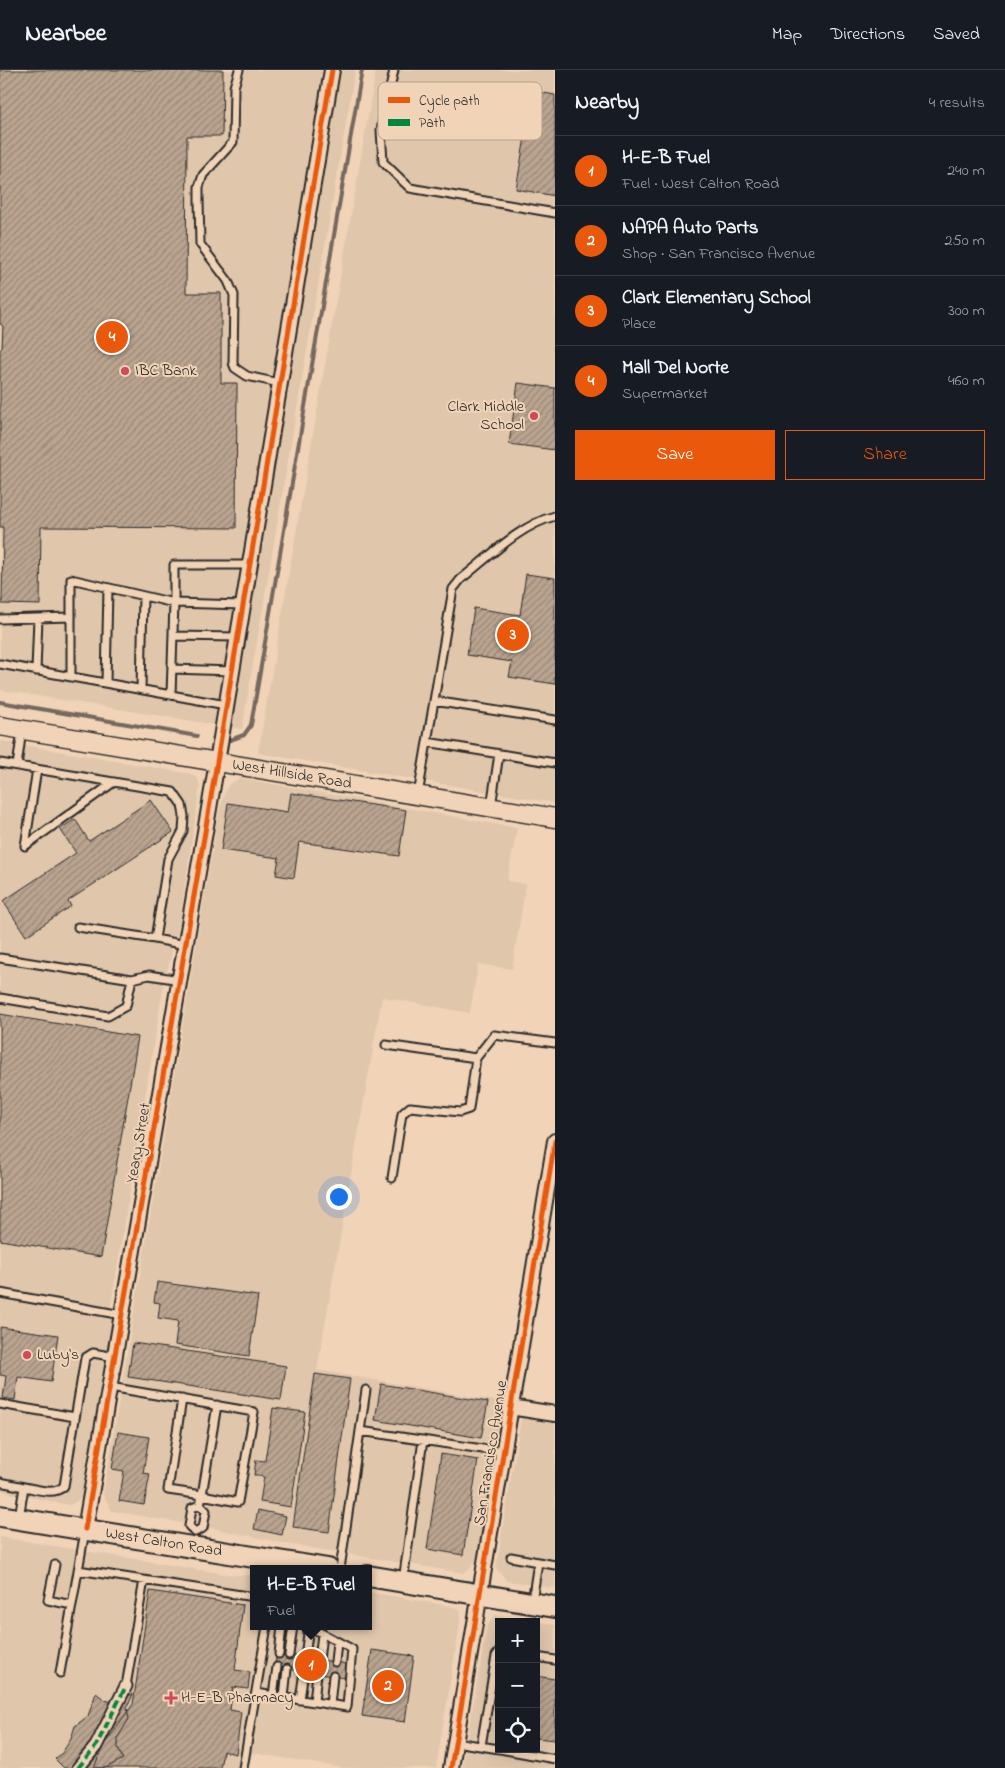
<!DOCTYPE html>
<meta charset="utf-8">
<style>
:root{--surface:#171b24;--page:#20242c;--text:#f1f3f6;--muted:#9ea1a6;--line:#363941;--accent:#ea580c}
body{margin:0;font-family:"Indie Flower",sans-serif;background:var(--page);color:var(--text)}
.controls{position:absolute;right:15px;bottom:15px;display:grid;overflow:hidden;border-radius:0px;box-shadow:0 5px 20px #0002}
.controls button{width:45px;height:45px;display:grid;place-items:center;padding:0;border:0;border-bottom:1px solid var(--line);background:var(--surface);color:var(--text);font:25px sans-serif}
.you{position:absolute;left:338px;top:1126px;width:18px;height:18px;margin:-12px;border:4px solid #fff;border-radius:50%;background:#1a73e8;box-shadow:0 0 0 8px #1a73e833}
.badge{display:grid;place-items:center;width:32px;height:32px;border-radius:50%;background:var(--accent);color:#fff;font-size:16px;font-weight:700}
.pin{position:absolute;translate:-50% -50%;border:2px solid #fff;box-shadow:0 1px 5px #0006}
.popup{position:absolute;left:250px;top:1495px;width:122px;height:65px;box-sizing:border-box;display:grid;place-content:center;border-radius:0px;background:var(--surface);filter:drop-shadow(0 1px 4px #0005);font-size:16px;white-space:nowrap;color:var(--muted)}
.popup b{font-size:19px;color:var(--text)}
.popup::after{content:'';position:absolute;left:50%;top:100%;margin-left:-10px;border:10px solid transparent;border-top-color:var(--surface)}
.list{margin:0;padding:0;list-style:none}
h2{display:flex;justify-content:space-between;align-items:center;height:65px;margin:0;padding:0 20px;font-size:21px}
h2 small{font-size:16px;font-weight:400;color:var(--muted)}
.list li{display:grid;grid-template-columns:32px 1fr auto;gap:15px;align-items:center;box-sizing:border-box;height:70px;padding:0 20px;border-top:1px solid var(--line)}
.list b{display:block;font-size:19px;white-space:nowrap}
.list p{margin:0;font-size:16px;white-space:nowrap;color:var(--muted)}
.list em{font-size:16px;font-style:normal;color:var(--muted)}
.actions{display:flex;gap:10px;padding:15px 20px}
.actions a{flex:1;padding:11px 0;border:1px solid var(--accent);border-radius:0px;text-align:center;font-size:18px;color:var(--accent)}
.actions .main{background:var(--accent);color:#fff}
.icon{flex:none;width:28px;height:28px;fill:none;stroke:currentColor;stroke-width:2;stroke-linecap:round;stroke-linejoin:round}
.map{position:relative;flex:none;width:555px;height:1698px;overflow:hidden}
header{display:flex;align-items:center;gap:30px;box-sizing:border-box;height:70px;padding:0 25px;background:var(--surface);border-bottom:1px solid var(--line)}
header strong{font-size:24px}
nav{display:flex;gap:28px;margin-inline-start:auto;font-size:18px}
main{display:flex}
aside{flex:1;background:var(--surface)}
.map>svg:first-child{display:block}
.built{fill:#e0c6ab}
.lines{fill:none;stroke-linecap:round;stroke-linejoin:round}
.stream{stroke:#74685e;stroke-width:4}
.building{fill:url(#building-hatch);stroke:#2b2b2b}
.service-casing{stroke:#2b2b2b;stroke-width:11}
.pedestrian-casing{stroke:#2b2b2b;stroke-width:15}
.minor-casing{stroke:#2b2b2b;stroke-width:18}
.tertiary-casing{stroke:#2b2b2b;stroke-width:21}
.secondary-casing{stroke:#2b2b2b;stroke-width:24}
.service{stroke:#f1d4b7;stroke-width:7}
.pedestrian{stroke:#f1d4b7;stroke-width:11}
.minor{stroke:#f1d4b7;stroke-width:14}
.tertiary{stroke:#f1d4b7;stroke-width:18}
.secondary{stroke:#f1d4b7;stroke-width:20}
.quiet{stroke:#00873e;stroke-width:4;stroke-dasharray:8 4;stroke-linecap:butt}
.cycleway-casing{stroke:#f1d4b7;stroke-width:8}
.cycleway{stroke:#e8590c;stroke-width:5}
.poi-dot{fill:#d1495b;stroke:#f1d4b7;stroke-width:2}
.labels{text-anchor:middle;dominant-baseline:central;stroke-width:4;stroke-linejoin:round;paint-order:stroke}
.poi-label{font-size:16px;fill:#2b2b2b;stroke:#f1d4b7;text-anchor:start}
.street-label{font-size:16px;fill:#2b2b2b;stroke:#f1d4b7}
.key{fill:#f1d4b7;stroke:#b6a18d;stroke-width:1}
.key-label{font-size:14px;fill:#2b2b2b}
</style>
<header>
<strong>Nearbee</strong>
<nav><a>Map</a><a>Directions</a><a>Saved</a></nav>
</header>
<main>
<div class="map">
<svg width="555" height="1698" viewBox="0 0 555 1698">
<defs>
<pattern id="building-hatch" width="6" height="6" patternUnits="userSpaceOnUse" patternTransform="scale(1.25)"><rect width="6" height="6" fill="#baa490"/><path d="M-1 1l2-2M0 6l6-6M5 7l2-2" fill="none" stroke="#978676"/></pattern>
</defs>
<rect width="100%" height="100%" fill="#f1d4b7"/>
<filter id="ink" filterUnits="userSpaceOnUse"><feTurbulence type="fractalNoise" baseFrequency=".02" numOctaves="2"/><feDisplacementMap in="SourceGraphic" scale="10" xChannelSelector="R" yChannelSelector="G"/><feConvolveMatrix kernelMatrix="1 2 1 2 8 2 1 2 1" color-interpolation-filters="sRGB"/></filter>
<g filter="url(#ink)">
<!-- built -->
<path class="built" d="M0,0H355L242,659L0,620Z
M376,0H555V733L258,683Z
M0,671L191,704L198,709L200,716L179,855L164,913L111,1235L113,1255L85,1426L70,1435L9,1423L0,1419Z
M240,708L517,758L507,811L526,814L512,899L478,894L470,943L382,927L317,1300L502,1332L476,1493L473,1492L471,1497L463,1503L287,1474L217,1459L112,1441L103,1425L219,740L228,715Z
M521,1348L555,1354V1518L507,1511L496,1498Z
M0,1467L225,1504L253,1506L254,1556H368L369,1522L455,1537L461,1541V1547L436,1698H344L252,1683L249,1698H0Z
M496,1545L535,1552H499V1679H536V1552L555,1555V1698H462L487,1556Z"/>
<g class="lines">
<!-- stream -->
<path class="stream" d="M0,632L197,666
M230,670L244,665L251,655L362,0"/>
</g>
<!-- building -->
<path class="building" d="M0,0H223L222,66H187L186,223H221V313H237L236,458L41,457L40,535L2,534L3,457H0V280L2,278L3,256L0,254Z
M533,21L555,25V126L516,119Z
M518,313L555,318V380L509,374Z
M526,504L555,508V614L509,607L512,592L467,585L474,538L520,545Z
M291,723L406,740L399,786L299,772L294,808L276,805L279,788L221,780L228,733L288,742Z
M151,730L173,762L68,831L71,836L26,866L3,831L76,783L60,759L75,749L89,771Z
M0,944L138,967L101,1187L0,1170Z
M157,1212L258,1226L249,1286L175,1275L178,1251L158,1248L160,1233L154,1232Z
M0,1257L58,1265L51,1312L18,1307L15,1330L3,1328L6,1306L0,1305Z
M133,1273L286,1296L281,1330L128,1307Z
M315,1304L350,1309L329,1462L293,1457Z
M381,1314L488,1332L481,1368L375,1350Z
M273,1338L305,1342L291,1437L260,1432L264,1407L254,1405L256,1390L265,1391Z
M118,1362L149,1367L143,1403L150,1404L144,1435L119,1431L124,1401L112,1399Z
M441,1384L478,1390L463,1485L427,1479Z
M258,1440L286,1446L282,1465L254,1459Z
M150,1521L243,1535L235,1600L250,1602L248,1619L233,1617L230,1640L241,1642L236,1684L223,1681L220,1698H94L103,1676L133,1634Z
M372,1580L414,1586L405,1652L362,1646Z
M277,1583L348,1594L345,1608L274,1597Z
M536,1606L555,1609V1670L536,1668Z
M96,1623L105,1630L112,1632L133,1624L127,1638L129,1649L118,1667V1678L123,1689L105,1698H64L55,1689L62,1683L71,1669L75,1656L88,1646Z"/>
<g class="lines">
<defs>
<path id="service" d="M239,0L234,17L233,72L203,105L199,117V130L200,174L228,211L234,225L233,293L235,298L247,306L279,313
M394,0L381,60L383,92L410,118L555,143
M243,535L174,533V495H249
M71,547V607
M0,549L71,547V509L174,533L171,625L226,635
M173,566L238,567
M0,594L171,625
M172,599L232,601
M36,601L38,548
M106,613L108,518
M141,619L143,526
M434,631L555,650
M427,672L555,693
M0,693L173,722L182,735L184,746L183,761L168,789L155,869L186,875
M17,696L22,660
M37,699L25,776L114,712
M418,725L453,519L461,509C489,487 520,455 555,446
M491,737L499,684
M78,857L155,869
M0,888L132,909L149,905L180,910
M0,928L108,946L126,936L132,909
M386,975L476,988
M392,1108L402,1044L410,1037L460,1042L469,1039L476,988L494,965L555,973
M0,1223L122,1245
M110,1317L254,1342L238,1432L202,1425L200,1435
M366,1320L360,1361L503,1382
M182,1329L168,1420L202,1425L217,1335
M0,1334L75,1347
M0,1412L24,1417
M19,1448L24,1417C37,1419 54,1426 64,1416L85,1288L93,1283L115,1287
M195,1462L189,1456L192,1438L200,1435
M195,1462L203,1458L206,1441L200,1435
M511,1487L538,1492
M55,1495L48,1530L72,1535
M340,1499L360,1361
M78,1500L254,1527
M403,1511L423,1370
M532,1532L538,1492L555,1495
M279,1584L282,1556
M289,1585L293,1556
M305,1587L309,1556
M536,1587L555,1590
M319,1590L322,1564
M335,1592L337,1572
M60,1603L85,1461
M126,1616L144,1510
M256,1623L347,1637L352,1579L308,1556
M273,1625L277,1597
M284,1627L287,1599
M300,1630L304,1601
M314,1632L317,1603
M330,1635L333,1606
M455,1672L499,1679
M481,1676L496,1586L499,1582
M500,1679L555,1689
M243,1698L267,1556"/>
<path id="pedestrian" d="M78,1698L96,1676L126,1616"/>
<path id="minor" d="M510,1337L555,1344
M85,1459L217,692L332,0
M451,1698L555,1071"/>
<g id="tertiary">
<path id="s1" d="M0,656L555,748"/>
</g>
<g id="secondary">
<path id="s2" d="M0,1446L328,1499"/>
<path d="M368,1506L555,1537"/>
</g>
</defs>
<!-- service casing -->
<use href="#service" class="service-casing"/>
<!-- pedestrian casing -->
<use href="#pedestrian" class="pedestrian-casing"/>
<!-- minor casing -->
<use href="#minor" class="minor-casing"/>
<!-- tertiary casing -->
<use href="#tertiary" class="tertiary-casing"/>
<!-- secondary casing -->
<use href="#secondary" class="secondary-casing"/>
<!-- service -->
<use href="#service" class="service"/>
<!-- pedestrian -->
<use href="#pedestrian" class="pedestrian"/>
<!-- minor -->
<use href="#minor" class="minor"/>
<!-- tertiary -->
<use href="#tertiary" class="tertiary"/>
<!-- secondary -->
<use href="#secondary" class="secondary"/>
<!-- quiet -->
<path class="quiet" d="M78,1698L96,1676L126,1616"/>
<defs>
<path id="cycleway" d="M85,1459L217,692L332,0
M451,1698L555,1071"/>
</defs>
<!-- cycleway casing -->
<use href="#cycleway" class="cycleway-casing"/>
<!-- cycleway -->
<use href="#cycleway" class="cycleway"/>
</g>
</g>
<!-- markers -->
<g class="poi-dot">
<circle cx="125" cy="301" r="5"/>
<circle cx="534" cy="346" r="5"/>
<circle cx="27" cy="1285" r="5"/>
<path d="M168.5 1620.5h5v5h5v5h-5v5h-5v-5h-5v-5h5z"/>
</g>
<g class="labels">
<!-- poi labels -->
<g class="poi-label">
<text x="135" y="301">IBC Bank</text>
<text x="524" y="337" text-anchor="end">Clark Middle<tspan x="524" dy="18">School</tspan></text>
<text x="37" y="1285">Luby's</text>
<text x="181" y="1628">H-E-B Pharmacy</text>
</g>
<!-- street labels -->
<g class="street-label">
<text stroke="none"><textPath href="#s1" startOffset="296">West Hillside Road</textPath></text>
<text transform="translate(139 1073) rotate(-80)">Yeary Street</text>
<text transform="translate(491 1383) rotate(-81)">San Francisco Avenue</text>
<text stroke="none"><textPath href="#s2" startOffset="166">West Calton Road</textPath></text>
</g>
</g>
<!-- legend -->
<rect x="378" y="12" width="164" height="58" rx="8" class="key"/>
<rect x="388" y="27" width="22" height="6" fill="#e8590c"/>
<rect x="388" y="49" width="22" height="7" fill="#00873e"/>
<g class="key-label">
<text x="419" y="35">Cycle path</text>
<text x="419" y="57">Path</text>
</g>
</svg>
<div class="controls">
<button>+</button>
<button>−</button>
<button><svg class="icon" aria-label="locate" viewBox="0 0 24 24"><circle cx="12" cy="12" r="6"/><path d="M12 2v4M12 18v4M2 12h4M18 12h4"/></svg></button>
</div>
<div class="you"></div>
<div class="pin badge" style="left:311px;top:1595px">1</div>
<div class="popup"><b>H-E-B Fuel</b>Fuel</div>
<div class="pin badge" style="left:388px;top:1616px">2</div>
<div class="pin badge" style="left:513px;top:565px">3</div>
<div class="pin badge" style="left:112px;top:267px">4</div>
</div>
<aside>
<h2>Nearby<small>4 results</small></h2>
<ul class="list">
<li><span class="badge">1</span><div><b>H-E-B Fuel</b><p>Fuel · West Calton Road</p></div><em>240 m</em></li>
<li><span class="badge">2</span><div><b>NAPA Auto Parts</b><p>Shop · San Francisco Avenue</p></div><em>250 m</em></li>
<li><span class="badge">3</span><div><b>Clark Elementary School</b><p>Place</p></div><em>300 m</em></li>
<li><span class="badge">4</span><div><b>Mall Del Norte</b><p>Supermarket</p></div><em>460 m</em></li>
</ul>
<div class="actions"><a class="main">Save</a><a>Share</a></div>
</aside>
</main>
